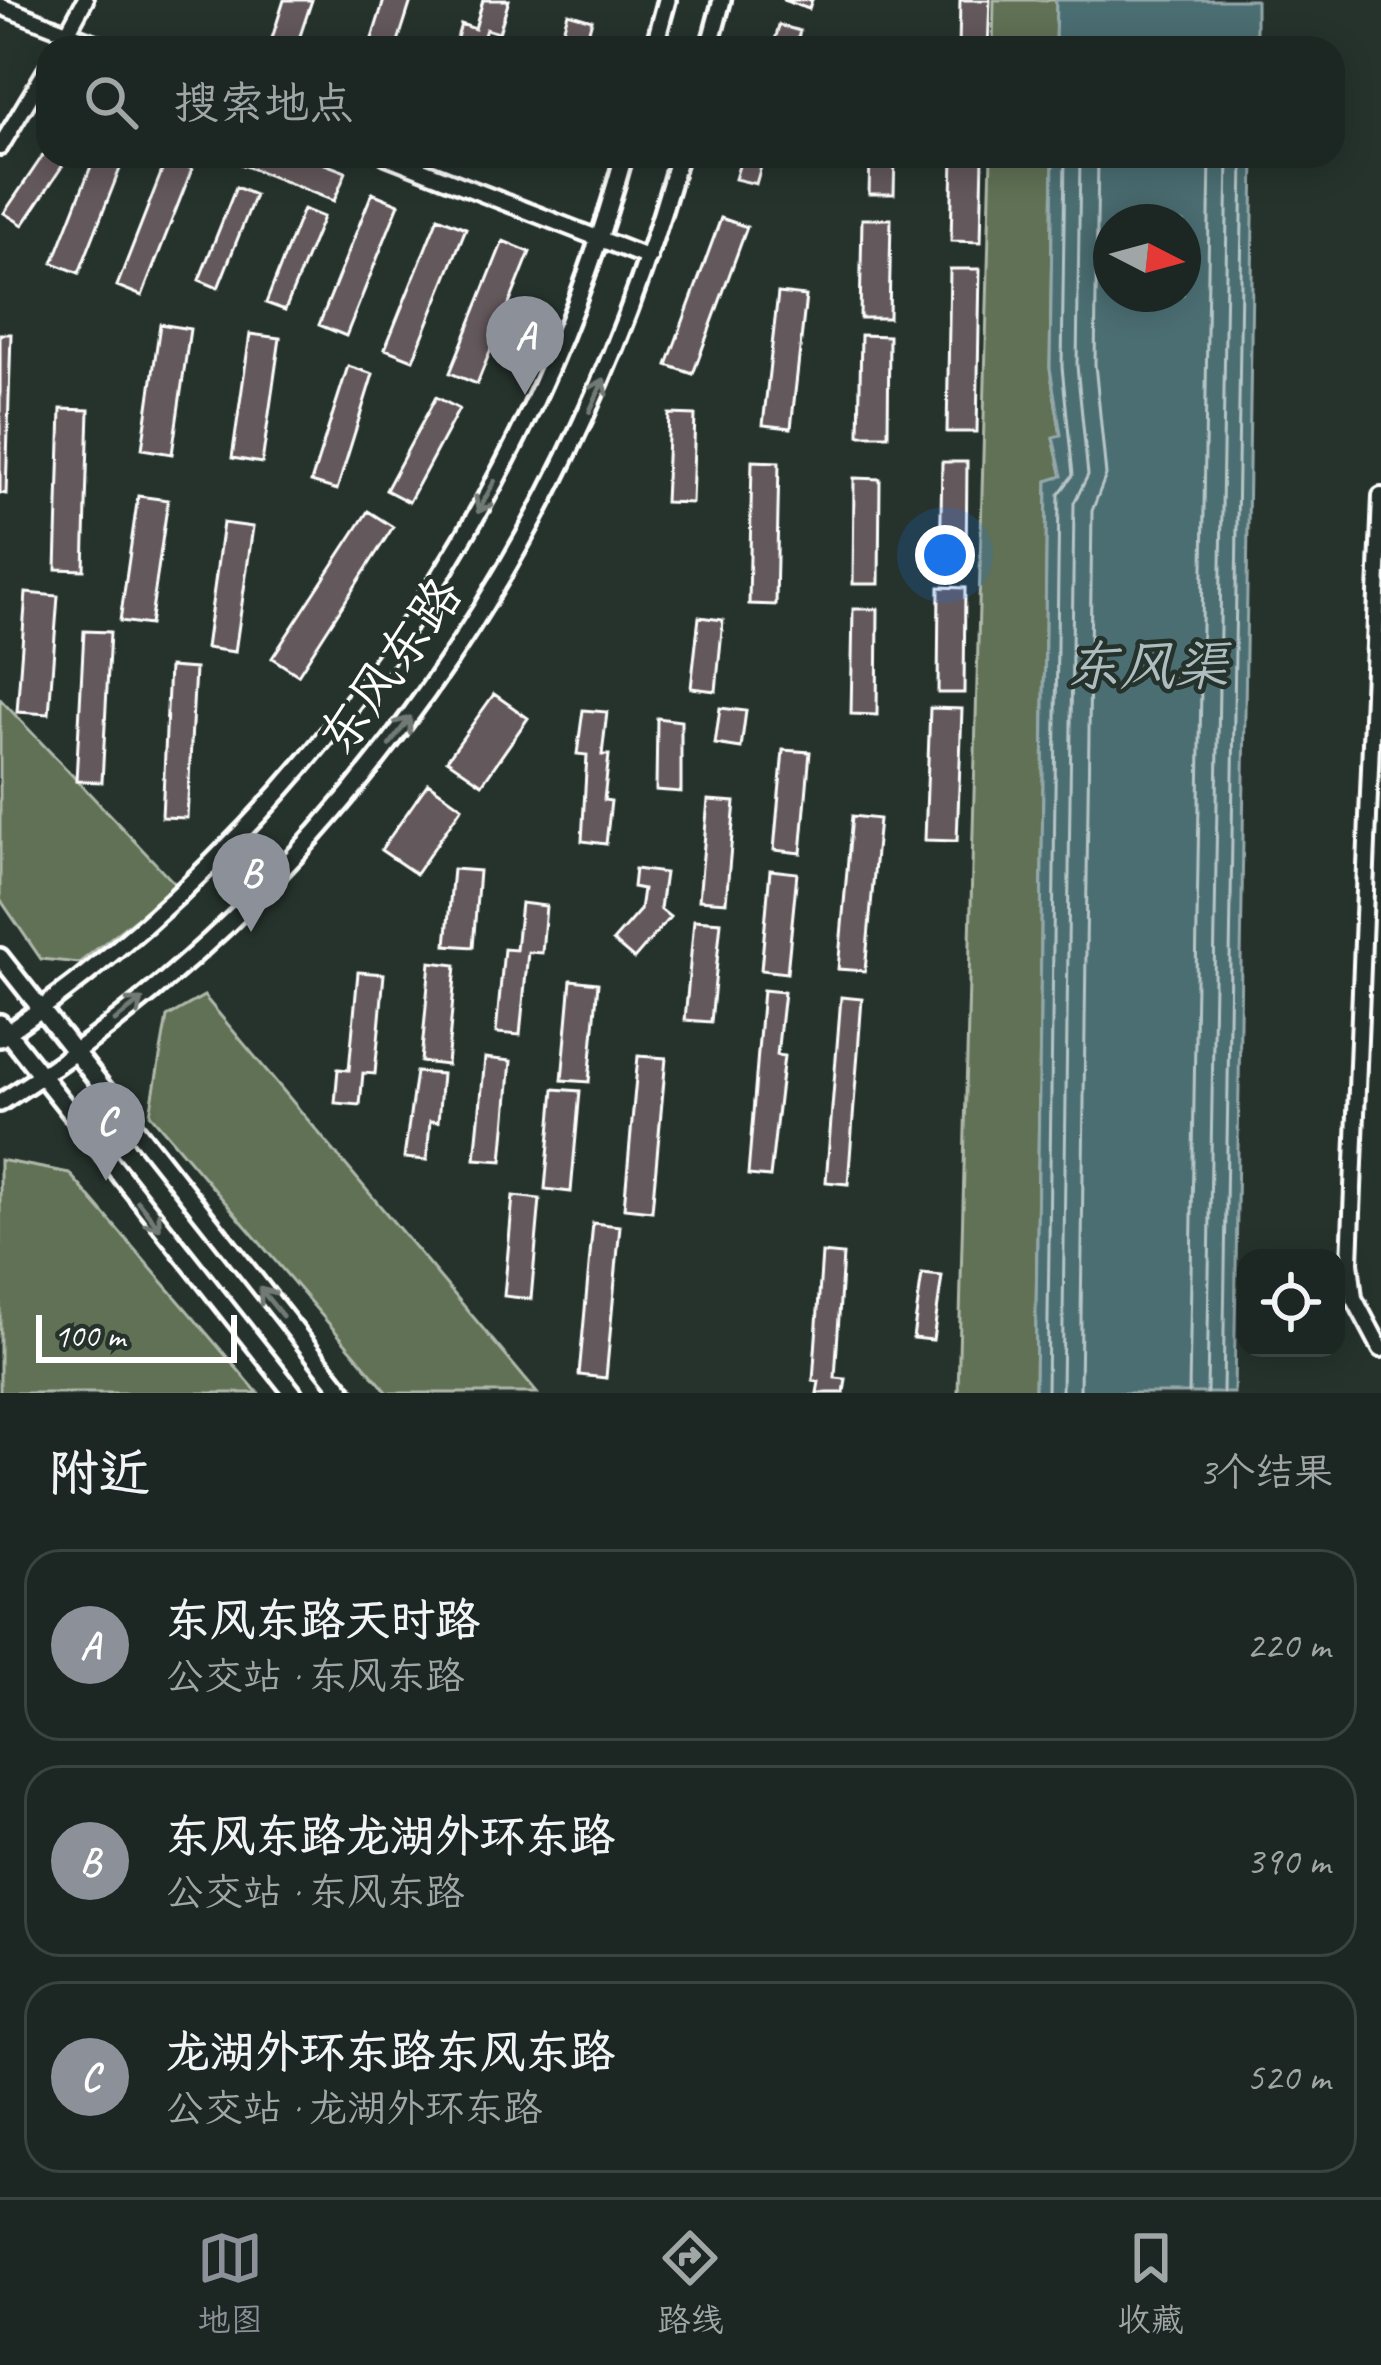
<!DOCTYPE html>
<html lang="zh">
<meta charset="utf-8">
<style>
:root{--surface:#1c2622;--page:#252e2a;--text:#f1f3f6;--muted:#a0a5a5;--line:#3a4340;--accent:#8c9099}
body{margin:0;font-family:Caveat,"LXGW WenKai TC",sans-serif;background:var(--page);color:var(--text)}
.controls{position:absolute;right:36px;bottom:36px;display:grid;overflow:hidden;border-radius:24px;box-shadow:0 6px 30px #0003}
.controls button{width:108px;height:108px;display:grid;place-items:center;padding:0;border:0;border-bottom:3px solid var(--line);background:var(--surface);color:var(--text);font:60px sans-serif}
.compass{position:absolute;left:1093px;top:204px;width:108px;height:108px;border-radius:50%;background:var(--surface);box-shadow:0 6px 30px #0003;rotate:96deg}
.scale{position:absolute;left:36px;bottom:30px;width:201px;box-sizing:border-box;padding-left:12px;border:6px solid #fff;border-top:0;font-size:33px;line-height:42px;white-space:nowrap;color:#fff;-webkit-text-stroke:9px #26332d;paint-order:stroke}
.you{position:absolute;left:945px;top:555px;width:42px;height:42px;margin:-30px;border:9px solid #fff;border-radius:50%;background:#1a73e8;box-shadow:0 0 0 18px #1a73e833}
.badge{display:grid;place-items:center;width:78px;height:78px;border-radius:50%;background:var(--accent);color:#fff;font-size:39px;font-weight:700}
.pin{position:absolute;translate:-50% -99px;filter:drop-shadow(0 3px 6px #0008)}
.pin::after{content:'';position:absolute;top:63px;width:42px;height:36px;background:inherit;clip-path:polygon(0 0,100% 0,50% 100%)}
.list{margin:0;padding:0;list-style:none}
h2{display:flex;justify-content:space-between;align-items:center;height:156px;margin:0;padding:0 48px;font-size:51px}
h2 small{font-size:39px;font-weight:400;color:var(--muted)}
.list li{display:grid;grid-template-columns:78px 1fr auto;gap:36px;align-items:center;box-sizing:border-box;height:192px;margin:0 24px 24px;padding:0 24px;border:3px solid var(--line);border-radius:36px}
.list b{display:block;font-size:45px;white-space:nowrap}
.list p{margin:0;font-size:39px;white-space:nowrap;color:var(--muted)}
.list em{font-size:39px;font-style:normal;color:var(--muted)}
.icon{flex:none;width:66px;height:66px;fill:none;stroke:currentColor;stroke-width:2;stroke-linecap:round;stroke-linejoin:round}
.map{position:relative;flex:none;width:1381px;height:1393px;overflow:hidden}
.search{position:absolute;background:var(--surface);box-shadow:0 6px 30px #0003;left:36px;right:36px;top:36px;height:132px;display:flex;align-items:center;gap:30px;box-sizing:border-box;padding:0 42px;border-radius:36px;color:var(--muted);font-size:45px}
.sheet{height:804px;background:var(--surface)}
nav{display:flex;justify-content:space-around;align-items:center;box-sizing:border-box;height:168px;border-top:3px solid var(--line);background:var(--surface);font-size:33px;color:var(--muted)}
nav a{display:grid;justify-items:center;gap:6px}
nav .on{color:var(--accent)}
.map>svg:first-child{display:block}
.green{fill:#617154;stroke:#b0b8aa;stroke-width:3}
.water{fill:#4c6e72;stroke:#94a8aa;stroke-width:3;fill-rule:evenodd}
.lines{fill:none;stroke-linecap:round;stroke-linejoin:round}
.shore{stroke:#b7c5c7;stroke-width:3}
.building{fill:#64595c;stroke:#fff;stroke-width:3}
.tertiary-casing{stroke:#fff;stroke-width:22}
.secondary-casing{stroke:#fff;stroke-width:24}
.tertiary{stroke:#26332d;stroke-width:14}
.secondary{stroke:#26332d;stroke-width:15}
.oneway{stroke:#727a76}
.labels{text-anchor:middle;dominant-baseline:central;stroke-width:9;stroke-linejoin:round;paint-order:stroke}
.street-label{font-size:51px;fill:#fff;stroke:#26332d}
.water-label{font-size:54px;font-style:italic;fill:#aebec0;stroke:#26332d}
</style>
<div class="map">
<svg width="1381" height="1393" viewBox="0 0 1381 1393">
<rect width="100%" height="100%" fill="#26332d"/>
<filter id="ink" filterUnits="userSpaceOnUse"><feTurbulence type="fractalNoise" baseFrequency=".00833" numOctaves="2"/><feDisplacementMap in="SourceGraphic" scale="24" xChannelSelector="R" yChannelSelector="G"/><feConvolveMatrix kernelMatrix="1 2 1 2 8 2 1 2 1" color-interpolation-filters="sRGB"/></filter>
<g filter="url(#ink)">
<!-- green -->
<path class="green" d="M994,0H1056L1055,48H993Z
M991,156H1053L1050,368L1061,436L1053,438L1062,477L1047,481L1035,1393H958Z
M0,699L177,886L79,963L41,959L0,899Z
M204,996L537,1393H388L150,1114L167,1017Z
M0,1160L69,1173L258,1393H0Z"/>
<!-- water -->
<path class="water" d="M1056,0H1256V48H1055Z
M1053,156H1254L1234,1393H1035L1047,481L1062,476L1053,437L1061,435L1050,368ZM1111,222H1183V294H1111Z"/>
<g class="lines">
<!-- shore -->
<path class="shore" d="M1047,1393L1059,494L1073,475L1062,367L1065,156
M1062,1393L1074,503L1088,475L1077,366L1080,156
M1080,1393L1092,511L1106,475L1095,364L1098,156
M1189,1393L1210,156
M1207,1393L1228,156
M1223,1393L1243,156"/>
</g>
<!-- building -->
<path class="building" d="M284,0H312L296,48H269Z
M384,0L411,1L396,48H369Z
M483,0H509L499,33L486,29L480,48H454L461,24L475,29Z
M783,0H812L809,9Z
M960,0H990L988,48H959Z
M568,13L592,20L584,48H558Z
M779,25L800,31L795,48H773Z
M48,148V156H69L23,225L4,213Z
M95,156H125L79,273L53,263Z
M234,156H304L346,172L334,201L233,161Z
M526,156H552L549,166Z
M742,156H764L756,184L735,179Z
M870,156H895L894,194H869Z
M953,156H983L981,242L951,241Z
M167,158L192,169L142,296L117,286Z
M236,187L255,195L218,288L199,280Z
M372,193L399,204L346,336L319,325Z
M303,209L323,217L285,310L266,303Z
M438,217L466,228L413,360L385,349Z
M721,218L747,227L693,374L667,365Z
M862,219H891L889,318H860Z
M503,241L530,252L477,384L450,373Z
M950,269H980L977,432H947Z
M778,293L806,296L791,428L763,425Z
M160,324L190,329L172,454L142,449Z
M0,334H11L6,494L0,493Z
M250,334L280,338L262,463L232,458Z
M861,335L889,336L888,435H859Z
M348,366L373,374L337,490L311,482Z
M436,397L459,409L409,502L386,490Z
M61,409L89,410L84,570L56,569Z
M669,414L695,415L692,503L665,502Z
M752,461L779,462L776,605L749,604Z
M942,462H967L966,568L940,567Z
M854,478L880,479L879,584H853Z
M138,496L168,500L150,625L120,621Z
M368,511L393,527L298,675L272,658Z
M223,523L253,527L235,652L206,648Z
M939,587L965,588L964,693H938Z
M26,593L58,596L49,714L17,712Z
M853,609H878L877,715L851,714Z
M699,617L723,620L716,691L691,688Z
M84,631L110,632L102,782L76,781Z
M169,667L195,669L187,818L162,817Z
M494,694L528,718L482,784L447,760Z
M720,708L746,711L741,748L715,744Z
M930,708L962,709L957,841L925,840Z
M583,710L607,712L602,755H609L604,800L611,801L606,844L582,841L587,755L577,754Z
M657,718L681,721V792L656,790Z
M783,750L810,752L801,853L774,850Z
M428,783L462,807L416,874L381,850Z
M708,800L735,802L726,902L699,900Z
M852,816L879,819L865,971L838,969Z
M453,869L479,871L473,947L446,945Z
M635,869L665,873L660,909L670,917L634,959L613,941L640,910L643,889L633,887Z
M770,870L797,873L787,973L761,970Z
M521,903L546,906L542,953L528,952L520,1035L496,1033L504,949L516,950Z
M694,920L721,922L711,1022L685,1020Z
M430,962L456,965L447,1065L421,1062Z
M358,972L384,974L375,1074L363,1073L360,1105L335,1103L338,1069L349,1070Z
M571,980L598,983L589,1082L562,1080Z
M763,990L784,992L777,1055L784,1056L770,1177L748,1175Z
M841,997L862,999L848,1184L826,1182Z
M638,1056L666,1058L652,1211L624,1208Z
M485,1058L511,1061L502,1161L475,1159Z
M416,1072L442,1074L438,1122L430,1121L427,1160L404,1158Z
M554,1089L580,1091L571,1192L545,1189Z
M513,1196L540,1199L531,1299L504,1296Z
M593,1223L620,1226L606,1378L579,1375Z
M822,1253L843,1255L835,1378L846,1379L844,1393H817L819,1382L813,1381Z
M922,1274L942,1276L933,1340L913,1338Z"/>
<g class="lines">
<defs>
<path id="tertiary" d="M0,6L108,48
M59,48L85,0
M0,147L48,67
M386,156L649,258
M1381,496L1350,1262L1354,1298L1381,1349"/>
<path id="secondary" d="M654,48L667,0
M709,48L722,0
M0,957L344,1393
M0,1023L293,1393
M0,1038C305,828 526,513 624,156
M0,1103C339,886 572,541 679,156"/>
</defs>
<!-- tertiary casing -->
<use href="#tertiary" class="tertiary-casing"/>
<!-- secondary casing -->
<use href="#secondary" class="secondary-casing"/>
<!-- tertiary -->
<use href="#tertiary" class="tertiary"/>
<!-- secondary -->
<use href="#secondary" class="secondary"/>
</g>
<!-- one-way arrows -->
<defs><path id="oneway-shaft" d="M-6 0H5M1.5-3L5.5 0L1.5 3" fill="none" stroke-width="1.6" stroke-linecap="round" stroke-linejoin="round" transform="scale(3)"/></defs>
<g class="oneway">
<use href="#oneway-shaft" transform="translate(597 395) rotate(-66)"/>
<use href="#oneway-shaft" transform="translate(486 497) rotate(118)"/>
<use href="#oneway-shaft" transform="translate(400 731) rotate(-53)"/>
<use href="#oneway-shaft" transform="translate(129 1010) rotate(-38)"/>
<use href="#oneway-shaft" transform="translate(149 1215) rotate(51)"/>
<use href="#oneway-shaft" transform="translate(271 1302) rotate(-129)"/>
</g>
</g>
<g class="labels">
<!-- street labels -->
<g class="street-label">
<text transform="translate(390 666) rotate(-54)">东风东路</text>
</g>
<!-- water labels -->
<g class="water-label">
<text x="1147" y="666">东风渠</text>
</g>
</g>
</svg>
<div class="controls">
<button><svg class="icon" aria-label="locate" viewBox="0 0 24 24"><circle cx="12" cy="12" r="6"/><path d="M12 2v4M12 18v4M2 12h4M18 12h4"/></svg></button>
</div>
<svg class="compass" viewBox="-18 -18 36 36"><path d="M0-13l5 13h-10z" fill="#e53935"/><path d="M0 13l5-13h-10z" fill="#a0a5a5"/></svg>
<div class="scale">100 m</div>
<div class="you"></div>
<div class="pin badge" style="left:525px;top:395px">A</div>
<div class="pin badge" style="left:251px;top:932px">B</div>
<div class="pin badge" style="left:106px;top:1181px">C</div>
<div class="search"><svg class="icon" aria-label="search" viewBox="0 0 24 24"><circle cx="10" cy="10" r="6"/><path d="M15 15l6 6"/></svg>搜索地点</div>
</div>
<section class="sheet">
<h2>附近<small>3个结果</small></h2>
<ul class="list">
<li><span class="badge">A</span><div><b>东风东路天时路</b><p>公交站 · 东风东路</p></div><em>220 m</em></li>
<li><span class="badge">B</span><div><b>东风东路龙湖外环东路</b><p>公交站 · 东风东路</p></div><em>390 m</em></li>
<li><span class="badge">C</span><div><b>龙湖外环东路东风东路</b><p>公交站 · 龙湖外环东路</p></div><em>520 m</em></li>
</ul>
</section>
<nav>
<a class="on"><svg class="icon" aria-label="map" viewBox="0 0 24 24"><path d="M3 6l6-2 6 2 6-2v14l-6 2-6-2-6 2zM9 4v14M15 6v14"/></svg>地图</a>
<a><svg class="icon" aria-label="directions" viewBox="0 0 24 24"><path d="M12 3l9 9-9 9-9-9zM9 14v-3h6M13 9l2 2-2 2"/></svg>路线</a>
<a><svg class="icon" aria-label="saved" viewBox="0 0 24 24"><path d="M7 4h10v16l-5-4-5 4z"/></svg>收藏</a>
</nav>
